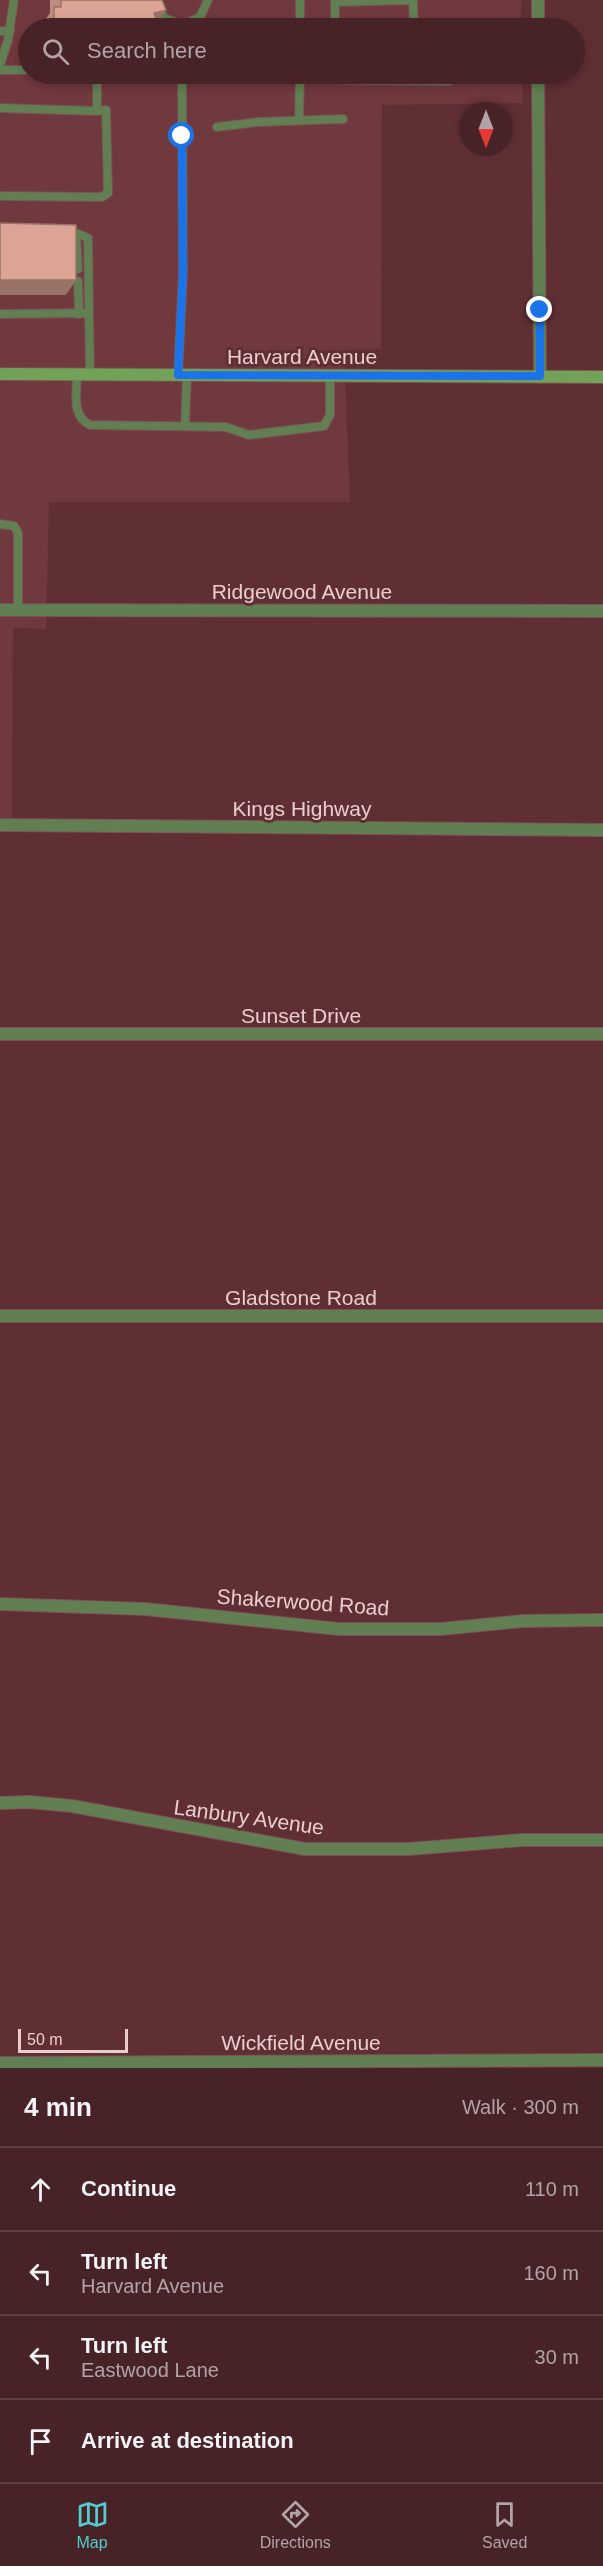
<!DOCTYPE html>
<meta charset="utf-8">
<style>
:root{--surface:#472327;--page:#512f33;--text:#f1f3f6;--muted:#b0a4a7;--line:#5f4044;--accent:#52cdcd}
body{margin:0;font-family:Helvetica,sans-serif;background:var(--page);color:var(--text)}
.compass{position:absolute;left:459px;top:102px;width:54px;height:54px;border-radius:50%;background:var(--surface);box-shadow:0 3px 9px #0003;rotate:180deg}
.scale{position:absolute;left:18px;bottom:15px;width:110px;box-sizing:border-box;padding-left:6px;border:3px solid #ebcdce;border-top:0;font-size:16px;line-height:21px;white-space:nowrap;color:#ebcdce;-webkit-text-stroke:4px #5f2f34;paint-order:stroke}
.stop{position:absolute;width:18px;height:18px;margin:-14px;border:4px solid #1a73e8;border-radius:50%;background:#fff}
.stop.end{background:#1a73e8;border-color:#fff;box-shadow:0 2px 6px #0008}
.list{margin:0;padding:0;list-style:none}
h2{display:flex;justify-content:space-between;align-items:center;height:78px;margin:0;padding:0 24px;font-size:26px}
h2 small{font-size:20px;font-weight:400;color:var(--muted)}
.list li{display:grid;grid-template-columns:39px 1fr auto;gap:18px;align-items:center;box-sizing:border-box;height:84px;padding:0 24px;border-top:2px solid var(--line)}
.list b{display:block;font-size:22px;white-space:nowrap}
.list p{margin:0;font-size:20px;white-space:nowrap;color:var(--muted)}
.list em{font-size:20px;font-style:normal;color:var(--muted)}
.icon{flex:none;width:33px;height:33px;fill:none;stroke:currentColor;stroke-width:2;stroke-linecap:round;stroke-linejoin:round}
.map{position:relative;flex:none;width:603px;height:2068px;overflow:hidden}
.search{position:absolute;background:var(--surface);box-shadow:0 3px 9px #0003;left:18px;right:18px;top:18px;height:66px;display:flex;align-items:center;gap:15px;box-sizing:border-box;padding:0 21px;border-radius:33px;color:var(--muted);font-size:22px}
.sheet{height:414px;background:var(--surface)}
nav{display:flex;justify-content:space-around;align-items:center;box-sizing:border-box;height:84px;border-top:2px solid var(--line);background:var(--surface);font-size:16px;color:var(--muted)}
nav a{display:grid;justify-items:center;gap:3px}
nav .on{color:var(--accent)}
.map>svg:first-child{display:block}
.built{fill:#70393e}
.lines{fill:none;stroke-linecap:round;stroke-linejoin:round}
.lane-casing{stroke:#7b4f53;stroke-width:10}
.street-casing{stroke:#7b4f53;stroke-width:14}
.secondary-casing{stroke:#7b4f53;stroke-width:14}
.lane{stroke:#617f52;stroke-width:8}
.street{stroke:#617f52;stroke-width:12}
.secondary{stroke:#72a158;stroke-width:12}
.wall{fill:#bc8d80}
.shaded-wall{fill:#997368}
.building{fill:#dba495;stroke:#997368;stroke-width:1.5}
.route{stroke:#1a73e8;stroke-width:8}
.labels{text-anchor:middle;dominant-baseline:central;stroke-width:6;stroke-linejoin:round;paint-order:stroke}
.street-label{font-size:21px;fill:#ebcdce;stroke:#5f2f34}
</style>
<div class="map">
<svg width="603" height="2068" viewBox="0 0 603 2068">
<rect width="100%" height="100%" fill="#5f2f34"/>
<!-- built -->
<path class="built" d="M0,0H521V28H28V74H522L523,103L382,105L381,349L344,350L350,502H49L46,629L13,628L12,825H0Z"/>
<g class="lines">
<defs>
<path id="lane" d="M155,0L164,18L183,25L200,17L208,0
M300,28V0
M335,28V2L413,0L414,28
M0,31H10
M0,65L8,40L14,0
M0,70H28
M293,74H319L344,80L450,81V74
M0,108L97,111
M299,120L300,74
M217,127L258,122L343,119
M0,196L102,197L108,193L106,110L97,111V74
M65,233H76L88,238L89,313
M76,233L78,269
M78,281L79,314
M0,314L89,313L90,375
M77,374C77,393 71,416 90,425L226,427L249,435L324,426L330,415V376
M178,375L183,273L182,74
M185,426L187,375
M0,524L14,526L18,533V610"/>
<path id="street" d="M538,0V28
M538,74L540,377
M0,610L603,611
M0,825L603,830
M0,1034H603
M0,1316H603
M0,1604L145,1609L339,1629H441L523,1621L603,1620
M0,1803L29,1802L72,1806L305,1849H409L522,1840H603
M0,2063L603,2060"/>
<path id="secondary" d="M0,374L603,377"/>
</defs>
<!-- lane casing -->
<use href="#lane" class="lane-casing"/>
<!-- street casing -->
<use href="#street" class="street-casing"/>
<!-- secondary casing -->
<use href="#secondary" class="secondary-casing"/>
<!-- lane -->
<use href="#lane" class="lane"/>
<!-- street -->
<use href="#street" class="street"/>
<!-- secondary -->
<use href="#secondary" class="secondary"/>
</g>
<!-- wall -->
<path class="wall" d="M50,0H162L166,10L157,23L159,28H43V23L50,13Z"/>
<!-- shaded-wall -->
<path class="shaded-wall" d="M166,10L155,26L154,13Z
M0,280H76L66,295H0Z"/>
<!-- building -->
<path class="building" d="M61,0H162L166,10L154,13L159,28H54V7H61Z
M0,223L76,225V280H0Z"/>
<g class="lines">
<!-- route -->
<path class="route" d="M182,136L183,273L178,375L540,376V310"/>
</g>
<g class="labels">
<!-- street labels -->
<g class="street-label">
<text x="302" y="356">Harvard Avenue</text>
<text x="302" y="591">Ridgewood Avenue</text>
<text x="302" y="808">Kings Highway</text>
<text x="301" y="1015">Sunset Drive</text>
<text x="301" y="1297">Gladstone Road</text>
<text transform="translate(303 1602) rotate(4)">Shakerwood Road</text>
<text transform="translate(249 1817) rotate(8)">Lanbury Avenue</text>
<text x="301" y="2042">Wickfield Avenue</text>
</g>
</g>
</svg>
<svg class="compass" viewBox="-18 -18 36 36"><path d="M0-13l5 13h-10z" fill="#e53935"/><path d="M0 13l5-13h-10z" fill="#b0a4a7"/></svg>
<div class="scale">50 m</div>
<div class="stop" style="left:182px;top:136px"></div>
<div class="stop end" style="left:540px;top:310px"></div>
<div class="search"><svg class="icon" aria-label="search" viewBox="0 0 24 24"><circle cx="10" cy="10" r="6"/><path d="M15 15l6 6"/></svg>Search here</div>
</div>
<section class="sheet">
<h2>4 min<small>Walk · 300 m</small></h2>
<ul class="list">
<li><svg class="icon" aria-label="ahead" viewBox="0 0 24 24"><path d="M12 20V5M6 11l6-6 6 6"/></svg><div><b>Continue</b></div><em>110 m</em></li>
<li><svg class="icon" aria-label="left" viewBox="0 0 24 24"><path d="M17 20v-9H6M10 6l-5 5 5 5"/></svg><div><b>Turn left</b><p>Harvard Avenue</p></div><em>160 m</em></li>
<li><svg class="icon" aria-label="left" viewBox="0 0 24 24"><path d="M17 20v-9H6M10 6l-5 5 5 5"/></svg><div><b>Turn left</b><p>Eastwood Lane</p></div><em>30 m</em></li>
<li><svg class="icon" aria-label="arrive" viewBox="0 0 24 24"><path d="M6 21V4h12l-3 4 3 4H6"/></svg><div><b>Arrive at destination</b></div></li>
</ul>
</section>
<nav>
<a class="on"><svg class="icon" aria-label="map" viewBox="0 0 24 24"><path d="M3 6l6-2 6 2 6-2v14l-6 2-6-2-6 2zM9 4v14M15 6v14"/></svg>Map</a>
<a><svg class="icon" aria-label="directions" viewBox="0 0 24 24"><path d="M12 3l9 9-9 9-9-9zM9 14v-3h6M13 9l2 2-2 2"/></svg>Directions</a>
<a><svg class="icon" aria-label="saved" viewBox="0 0 24 24"><path d="M7 4h10v16l-5-4-5 4z"/></svg>Saved</a>
</nav>
